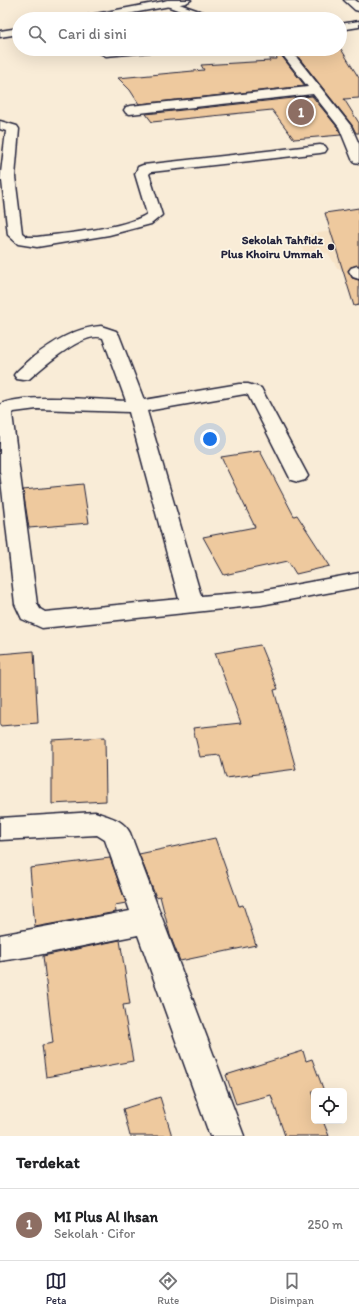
<!DOCTYPE html>
<html lang="id">
<meta charset="utf-8">
<style>
:root{--surface:#fff;--page:#f6f6f6;--text:#202124;--muted:#757577;--line:#e0e0e0;--accent:#22223b}
body{margin:0;font-family:Itim,sans-serif;background:var(--page);color:var(--text)}
.controls{position:absolute;right:12px;bottom:12px;display:grid;overflow:hidden;border-radius:6px;box-shadow:0 4px 16px #0002}
.controls button{width:36px;height:36px;display:grid;place-items:center;padding:0;border:0;border-bottom:1px solid var(--line);background:var(--surface);color:var(--text);font:20px sans-serif}
.you{position:absolute;left:210px;top:439px;width:14px;height:14px;margin:-10px;border:3px solid #fff;border-radius:50%;background:#1a73e8;box-shadow:0 0 0 6px #1a73e833}
.badge{display:grid;place-items:center;width:26px;height:26px;border-radius:50%;background:var(--accent);color:#fff;font-size:13px;font-weight:700}
.pin{position:absolute;translate:-50% -50%;border:2px solid #fff;box-shadow:0 1px 4px #0006}
.list{margin:0;padding:0;list-style:none}
h2{display:flex;justify-content:space-between;align-items:center;height:52px;margin:0;padding:0 16px;font-size:17px}
h2 small{font-size:13px;font-weight:400;color:var(--muted)}
.list li{display:grid;grid-template-columns:26px 1fr auto;gap:12px;align-items:center;box-sizing:border-box;height:72px;padding:0 16px;border-top:1px solid var(--line)}
.list b{display:block;font-size:15px;white-space:nowrap}
.list p{margin:0;font-size:13px;white-space:nowrap;color:var(--muted)}
.list em{font-size:13px;font-style:normal;color:var(--muted)}
.icon{flex:none;width:22px;height:22px;fill:none;stroke:currentColor;stroke-width:2;stroke-linecap:round;stroke-linejoin:round}
.map{position:relative;flex:none;width:359px;height:1136px;overflow:hidden}
.search{position:absolute;background:var(--surface);box-shadow:0 4px 16px #0002;left:12px;right:12px;top:12px;height:44px;display:flex;align-items:center;gap:10px;box-sizing:border-box;padding:0 14px;border-radius:22px;color:var(--muted);font-size:15px}
.sheet{height:124px;background:var(--surface)}
nav{display:flex;justify-content:space-around;align-items:center;box-sizing:border-box;height:56px;border-top:1px solid var(--line);background:var(--surface);font-size:11px;color:var(--muted)}
nav a{display:grid;justify-items:center;gap:2px}
nav .on{color:var(--accent)}
.map>svg:first-child{display:block}
.built{fill:#f6e2c6}
.building{fill:#eec99e;stroke:#22223b}
.lines{fill:none;stroke-linecap:round;stroke-linejoin:round}
.minor-casing{stroke:#22223b;stroke-width:3}
.tertiary-casing{stroke:#22223b;stroke-width:3}
.minor{fill:#fcf5e5;fill-rule:evenodd}
.tertiary{fill:#fcf5e5;fill-rule:evenodd}
.poi-dot{fill:#22223b;stroke:#fcf5e5;stroke-width:1.5}
.labels{text-anchor:middle;dominant-baseline:central;stroke-width:3.5;stroke-linejoin:round;paint-order:stroke}
.far-poi-label{font-size:12px;font-weight:bold;fill:#22223b;stroke:#fcf5e5;text-anchor:end}
</style>
<div class="map">
<svg width="359" height="1136" viewBox="0 0 359 1136">
<rect width="100%" height="100%" fill="#f9ecd7"/>
<filter id="ink" filterUnits="userSpaceOnUse"><feTurbulence type="fractalNoise" baseFrequency=".025" numOctaves="2"/><feDisplacementMap in="SourceGraphic" scale="8" xChannelSelector="R" yChannelSelector="G"/><feConvolveMatrix kernelMatrix="1 2 1 2 8 2 1 2 1" color-interpolation-filters="sRGB"/></filter>
<g filter="url(#ink)">
<!-- built -->
<path class="built" d="M359,227V269H338L328,253L305,255L299,240L305,235Z"/>
<!-- building -->
<path class="building" d="M294,49H341L359,78V98L344,99L359,123V133H356L352,125L296,54H297Z
M276,54H280L305,86L139,104L130,90L118,78L204,70L201,65L270,61L269,59H277Z
M312,96L338,128L341,135L294,139L272,110L152,122L146,114Z
M359,208V265L351,267L348,270L352,278L359,280V305L354,306L325,213Z
M260,451L294,516L297,515L330,566L296,574L288,561L224,575L203,537L255,527L221,457Z
M83,484L89,523L29,528L23,490Z
M260,645L278,689L274,690L296,769L226,778L220,755L200,757L193,728L241,723L215,653Z
M34,651L38,723L0,726V654Z
M105,737L106,801L52,804V740Z
M215,838L239,906L243,905L256,945L180,961L170,935L160,896L156,897L139,854Z
M110,858L126,903L115,905L116,912L35,927L30,868Z
M120,940L130,1004L123,1005L133,1061L46,1077L42,1045L53,1043L43,956Z
M303,1051L306,1061L312,1059L324,1091H312L314,1097V1121H323L329,1136H285L271,1095L236,1104L226,1075Z
M160,1097L172,1136H130L123,1109Z"/>
<g class="lines">
<defs>
<path id="minor" d="M168,0L216,17L217,19H202L164,5L163,3L164,1Z
M344,0H355L359,3V11L355,10Z
M359,21V27L340,30V24Z
M156,49L150,52L106,56L100,53L102,51L113,49Z
M278,49H290L351,126L359,144V163L354,162L352,159L339,127L313,94L130,114L126,113L124,110L126,107L130,106L308,87Z
M0,121L17,126L19,129L15,177L22,233L27,237H37C66,233 124,229 147,214L135,174L138,167L143,165L320,145L325,146L327,149L325,152L320,153L151,172L149,174L162,215L151,224L109,235L37,247L18,244L8,235L2,181H0L6,131L0,129Z
M357,266L359,267V279L353,277L349,271L351,268Z
M101,326L116,331L119,335L144,400L239,384H248L261,388L308,476L305,480L298,482L291,480L248,395L245,394L147,411L201,596L261,591L359,573V587L261,605L42,628L22,619L15,604L0,471V405C15,393 103,400 126,401L103,338C84,330 43,367 29,379L23,380L17,379L14,375C19,368 26,364 32,358C53,342 74,328 101,326ZM37,409L129,412L179,599L45,612L40,609L37,604L12,414L14,412Z
M95,812C109,817 123,819 130,833L244,1136H210L138,935L33,956L0,961V935L130,911L105,840L97,835L0,840V818Z"/>
<path id="tertiary" d="M170,0H191L186,3L101,19H80L85,16Z
M19,28V34L0,37V31Z"/>
</defs>
<!-- minor casing -->
<use href="#minor" class="minor-casing"/>
<!-- tertiary casing -->
<use href="#tertiary" class="tertiary-casing"/>
<!-- minor -->
<use href="#minor" class="minor"/>
<!-- tertiary -->
<use href="#tertiary" class="tertiary"/>
</g>
</g>
<!-- markers -->
<circle class="poi-dot" cx="331" cy="247" r="4"/>
<g class="labels">
<!-- far-poi labels -->
<g class="far-poi-label">
<text x="323" y="240">Sekolah Tahfidz<tspan x="323" dy="14">Plus Khoiru Ummah</tspan></text>
</g>
</g>
</svg>
<div class="controls">
<button><svg class="icon" aria-label="locate" viewBox="0 0 24 24"><circle cx="12" cy="12" r="6"/><path d="M12 2v4M12 18v4M2 12h4M18 12h4"/></svg></button>
</div>
<div class="you"></div>
<div class="pin badge" style="left:301px;top:112px;background:#8d6e63">1</div>
<div class="search"><svg class="icon" aria-label="search" viewBox="0 0 24 24"><circle cx="10" cy="10" r="6"/><path d="M15 15l6 6"/></svg>Cari di sini</div>
</div>
<section class="sheet">
<h2>Terdekat<small></small></h2>
<ul class="list">
<li><span class="badge" style="background:#8d6e63">1</span><div><b>MI Plus Al Ihsan</b><p>Sekolah · Cifor</p></div><em>250 m</em></li>
</ul>
</section>
<nav>
<a class="on"><svg class="icon" aria-label="map" viewBox="0 0 24 24"><path d="M3 6l6-2 6 2 6-2v14l-6 2-6-2-6 2zM9 4v14M15 6v14"/></svg>Peta</a>
<a><svg class="icon" aria-label="directions" viewBox="0 0 24 24"><path d="M12 3l9 9-9 9-9-9zM9 14v-3h6M13 9l2 2-2 2"/></svg>Rute</a>
<a><svg class="icon" aria-label="saved" viewBox="0 0 24 24"><path d="M7 4h10v16l-5-4-5 4z"/></svg>Disimpan</a>
</nav>
